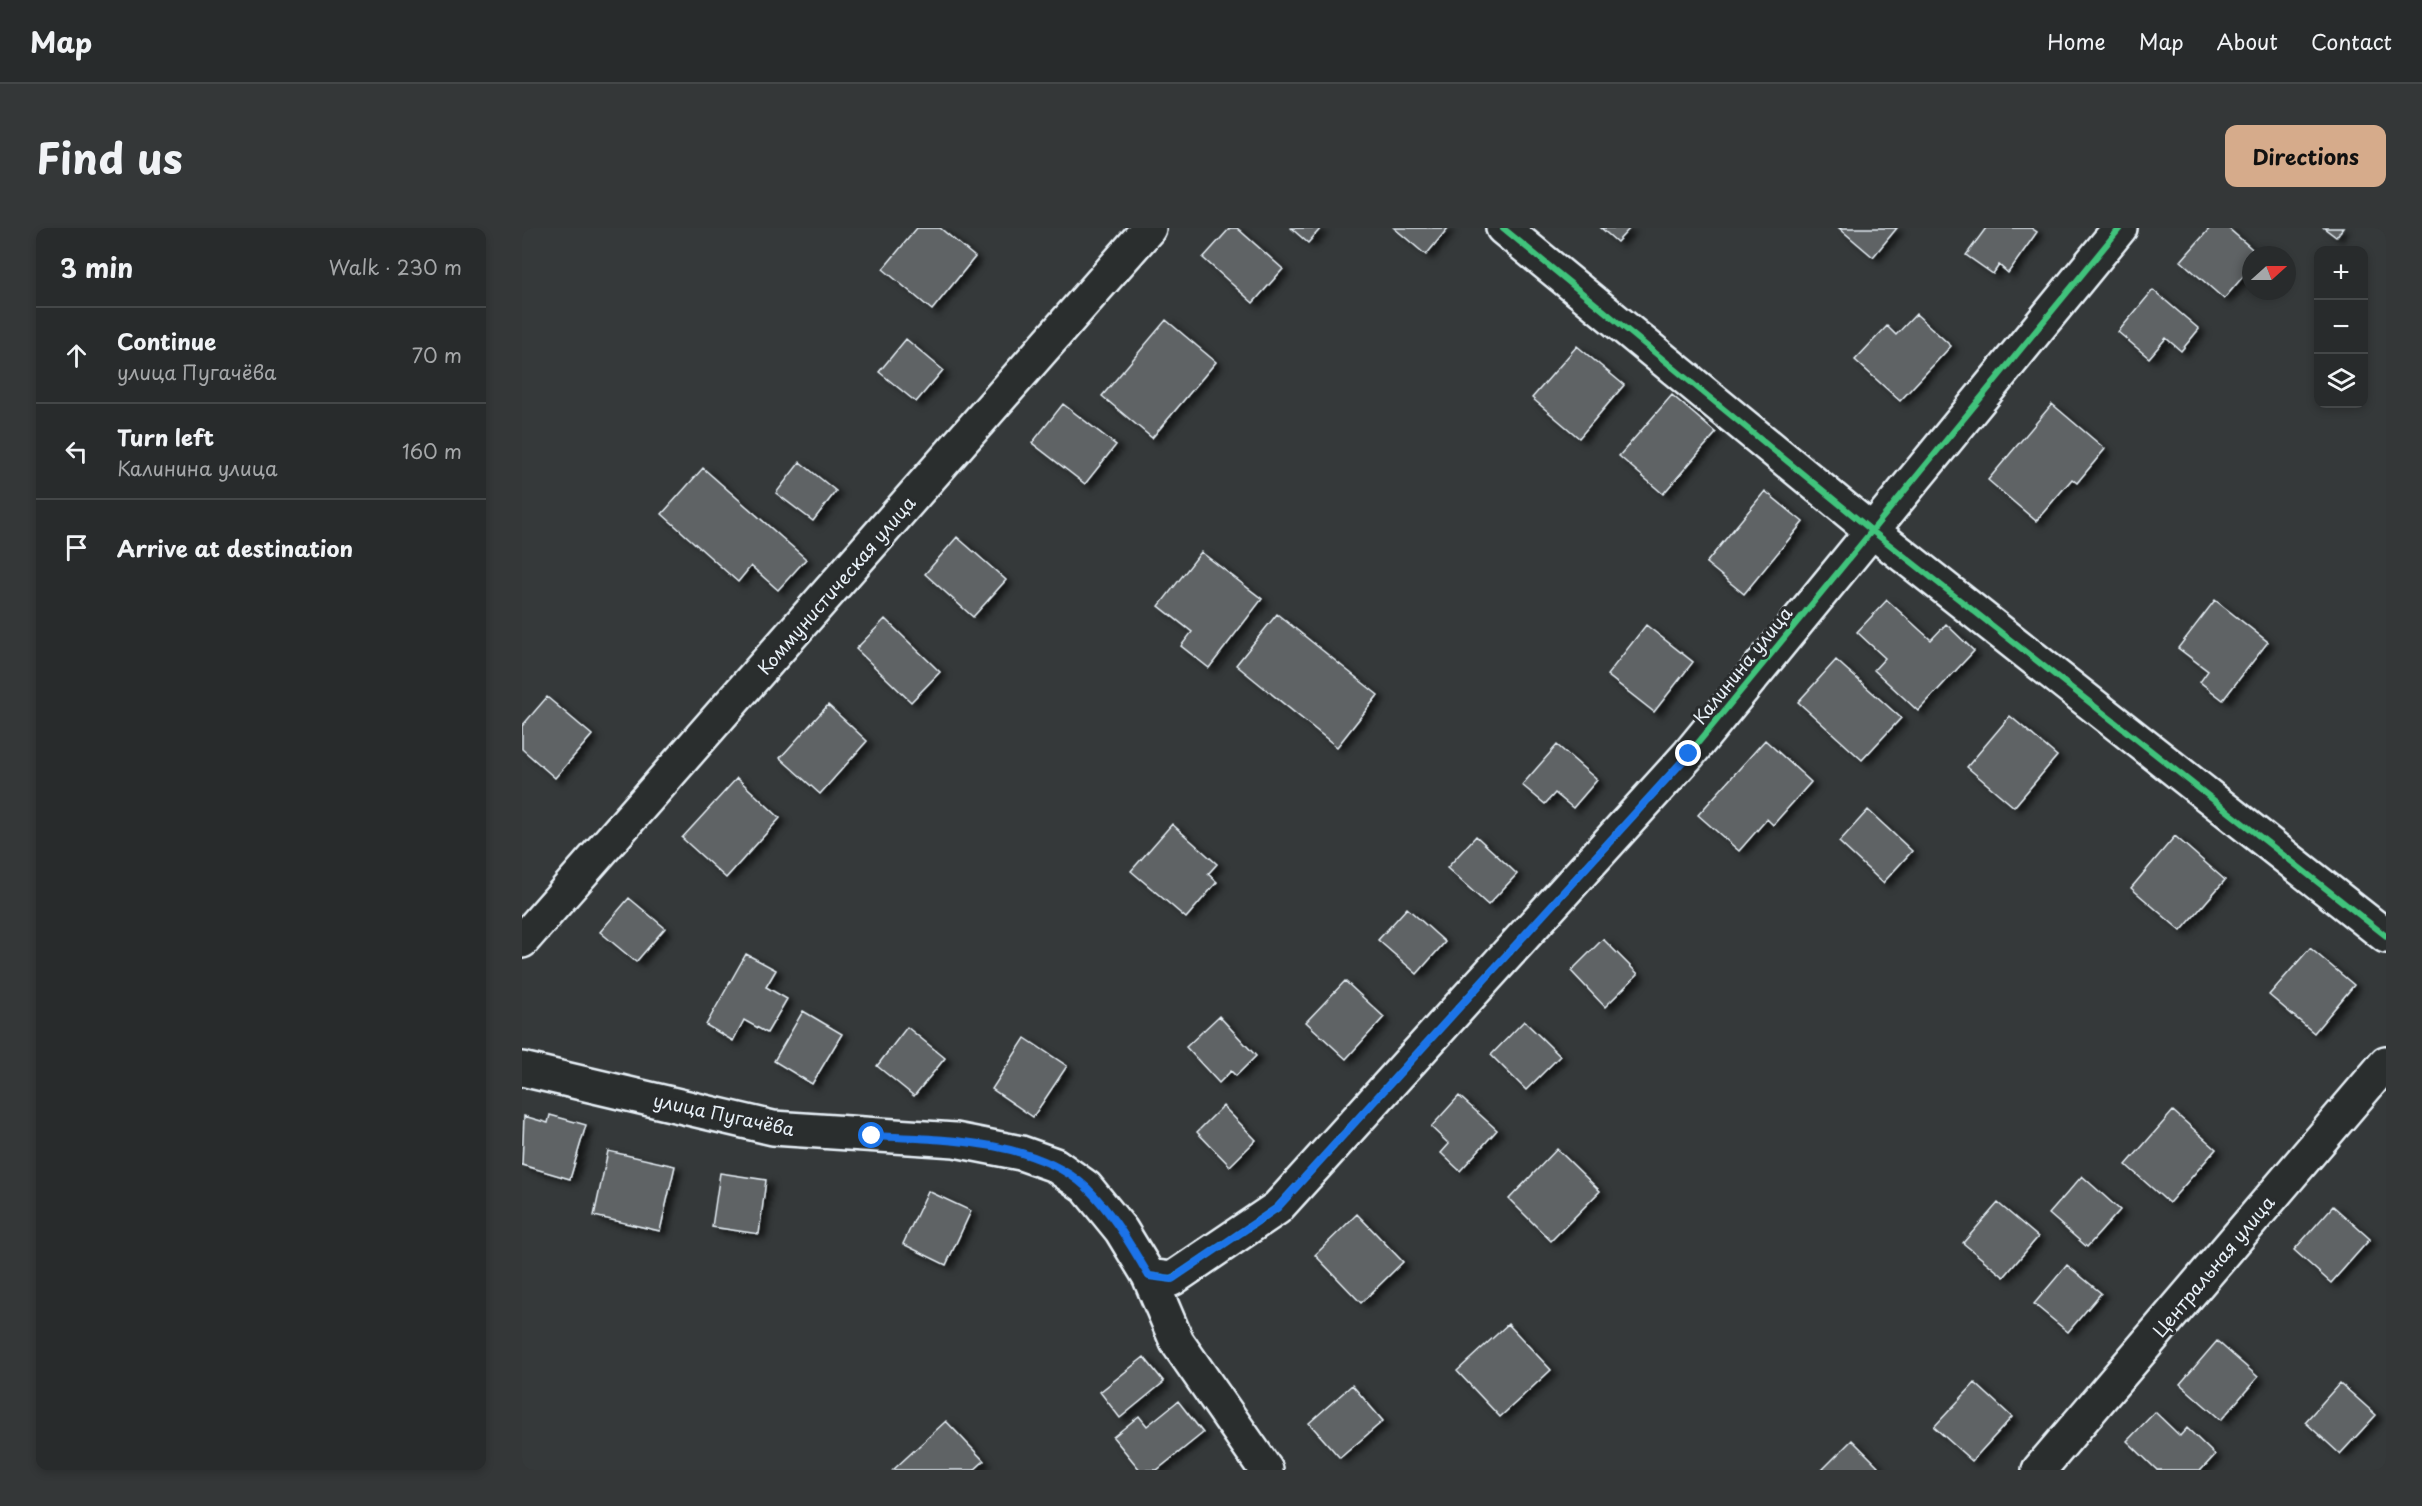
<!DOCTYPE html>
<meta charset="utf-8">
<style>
:root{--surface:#282b2c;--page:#343738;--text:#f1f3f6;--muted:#a5a7a9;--line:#444748;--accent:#d6ab8b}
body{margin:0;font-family:"Playpen Sans",sans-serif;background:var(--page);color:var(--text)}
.controls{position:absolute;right:18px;top:18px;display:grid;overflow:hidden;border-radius:12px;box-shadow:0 3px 9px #0003}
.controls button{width:54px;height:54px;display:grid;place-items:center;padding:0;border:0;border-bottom:2px solid var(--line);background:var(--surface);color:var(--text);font:30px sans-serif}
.compass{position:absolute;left:1720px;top:18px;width:54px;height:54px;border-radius:50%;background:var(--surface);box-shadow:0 3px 9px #0003;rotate:69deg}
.stop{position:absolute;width:18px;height:18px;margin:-14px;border:4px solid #1a73e8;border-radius:50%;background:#fff}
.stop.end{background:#1a73e8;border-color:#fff;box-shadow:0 2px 6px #0008}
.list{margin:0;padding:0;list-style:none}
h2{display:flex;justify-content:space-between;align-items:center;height:78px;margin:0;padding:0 24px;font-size:26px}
h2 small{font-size:20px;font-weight:400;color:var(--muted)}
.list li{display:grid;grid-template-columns:39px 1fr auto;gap:18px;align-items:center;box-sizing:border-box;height:96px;padding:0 24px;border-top:2px solid var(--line)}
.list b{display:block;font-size:22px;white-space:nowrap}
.list p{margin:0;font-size:20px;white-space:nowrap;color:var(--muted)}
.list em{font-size:20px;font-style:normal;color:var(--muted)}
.icon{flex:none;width:33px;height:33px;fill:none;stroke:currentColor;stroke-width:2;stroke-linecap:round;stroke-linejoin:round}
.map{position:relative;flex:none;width:1864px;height:1242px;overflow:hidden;border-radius:12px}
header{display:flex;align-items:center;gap:36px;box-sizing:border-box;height:84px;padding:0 30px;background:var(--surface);border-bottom:2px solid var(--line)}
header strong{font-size:28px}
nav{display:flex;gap:33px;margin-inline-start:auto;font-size:21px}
.intro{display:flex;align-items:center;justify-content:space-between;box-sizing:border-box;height:144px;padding:0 36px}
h1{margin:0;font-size:42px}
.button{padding:15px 27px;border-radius:12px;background:var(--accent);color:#111;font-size:21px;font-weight:700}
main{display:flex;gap:36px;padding:0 36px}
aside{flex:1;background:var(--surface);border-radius:12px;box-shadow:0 3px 9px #0003}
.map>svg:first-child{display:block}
.building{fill:#5f6365;stroke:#e8f1f8;stroke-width:1.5;filter:url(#shadow)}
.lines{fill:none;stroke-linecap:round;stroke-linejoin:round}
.street-casing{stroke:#e8f1f8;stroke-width:38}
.street{stroke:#2a2d2e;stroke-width:33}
.cycleway-casing{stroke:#2a2d2e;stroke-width:10}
.cycleway{stroke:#40c37c;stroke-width:6}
.route{stroke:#1a73e8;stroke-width:8}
.labels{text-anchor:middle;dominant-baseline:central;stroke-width:6;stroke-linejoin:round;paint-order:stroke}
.street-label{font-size:18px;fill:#e8f1f8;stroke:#2a2d2e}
</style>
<header>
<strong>Map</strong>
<nav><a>Home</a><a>Map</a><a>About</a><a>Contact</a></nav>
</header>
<div class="intro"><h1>Find us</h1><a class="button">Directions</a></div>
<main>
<aside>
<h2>3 min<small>Walk · 230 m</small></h2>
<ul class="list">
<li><svg class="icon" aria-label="ahead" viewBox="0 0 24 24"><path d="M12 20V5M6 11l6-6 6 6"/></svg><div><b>Continue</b><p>улица Пугачёва</p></div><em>70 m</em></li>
<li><svg class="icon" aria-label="left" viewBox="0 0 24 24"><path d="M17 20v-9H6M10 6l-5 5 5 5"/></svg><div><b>Turn left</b><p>Калинина улица</p></div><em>160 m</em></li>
<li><svg class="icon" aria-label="arrive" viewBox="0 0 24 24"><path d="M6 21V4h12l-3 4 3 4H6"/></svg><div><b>Arrive at destination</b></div></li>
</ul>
</aside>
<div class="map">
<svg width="1864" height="1242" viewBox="0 0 1864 1242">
<defs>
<filter id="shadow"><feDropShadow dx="6" dy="4" stdDeviation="3" flood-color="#0009"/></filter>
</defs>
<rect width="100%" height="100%" fill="#35393a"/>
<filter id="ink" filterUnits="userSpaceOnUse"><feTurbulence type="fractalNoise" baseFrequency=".0167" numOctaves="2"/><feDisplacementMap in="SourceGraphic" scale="12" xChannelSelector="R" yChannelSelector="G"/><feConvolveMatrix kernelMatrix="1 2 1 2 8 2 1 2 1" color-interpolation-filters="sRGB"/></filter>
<g filter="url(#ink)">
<!-- building -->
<path class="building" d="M395,0H418L453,29L410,82L361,41Z
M708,0H715L761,41L731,75L681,30Z
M769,0H799L786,15Z
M872,0H926L904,27Z
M1079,0H1108L1095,14Z
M1317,0H1375L1351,29Z
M1464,0H1509L1515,4L1486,45L1477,37L1471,46L1444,27Z
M1688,0H1706L1737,27H1729V39L1702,71L1659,33Z
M1802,0H1821L1814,9Z
M1631,62L1677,101L1659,123L1644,110L1627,130L1596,104Z
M1394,86L1429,118L1378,173L1333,132L1365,98L1374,107Z
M644,92L694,134L630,210L580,168Z
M384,111L421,142L394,174L357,144Z
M1055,118L1102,157L1057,210L1010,170Z
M1150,167L1194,205L1141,266L1097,228Z
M541,176L594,217L563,256L510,215Z
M1530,176L1583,221L1555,255L1550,251L1514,293L1466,252Z
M278,234L314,263L291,293L254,265Z
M181,240L284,331L256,362L229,338L216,354L140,286Z
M1243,263L1281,294L1222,366L1184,335Z
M435,309L484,352L451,389L403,346Z
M679,324L740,371L687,440L659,418L670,404L637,378Z
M1365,372L1409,412L1424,396L1452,423L1396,483L1352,442L1363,430L1335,404Z
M1693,372L1746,414L1701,472L1678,454L1686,443L1656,420Z
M755,386L856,467L815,519L714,437Z
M363,391L418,444L389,474L334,421Z
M1124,397L1171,434L1132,484L1085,447Z
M1314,432L1379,490L1340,532L1276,474Z
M25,469L70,507L33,550L0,521V498Z
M306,477L345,513L298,566L258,530Z
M1488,488L1535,528L1492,579L1445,539Z
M1243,512L1289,554L1251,597L1245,591L1217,623L1176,587Z
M1035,517L1075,552L1051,580L1033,565L1023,576L1000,557Z
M215,550L258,590L204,650L160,610Z
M1346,582L1390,623L1361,655L1317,614Z
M650,596L695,636L686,646L695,654L664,690L609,643Z
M954,608L995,646L966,677L925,640Z
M1653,608L1703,652L1659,703L1609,660Z
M107,670L143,700L114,734L78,704Z
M885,680L923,714L895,746L856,712Z
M1081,711L1116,746L1083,779L1049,743Z
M1788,720L1832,757L1792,805L1747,767Z
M224,726L254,742L244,759L265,771L245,805L222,792L211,813L184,797Z
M823,753L862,789L824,831L784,794Z
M281,783L320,806L290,856L252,833Z
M697,788L734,828L714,848L709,843L697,855L664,819Z
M1002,793L1038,828L1004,862L969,827Z
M385,799L423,830L392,868L355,838Z
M503,810L545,838L511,889L470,861Z
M937,868L975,902L938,943L919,925L927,916L909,899Z
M701,878L734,912L708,938L675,904Z
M1651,883L1694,921L1647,975L1604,937Z
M28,887L64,897L48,951L0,937L2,888L26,895Z
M1035,921L1078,963L1029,1013L987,971Z
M86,923L153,938L138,1003L72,988Z
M198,945L244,952L237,1006L190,999Z
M1560,948L1598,982L1565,1019L1527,986Z
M406,963L449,983L424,1037L381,1016Z
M1476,975L1516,1009L1482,1049L1441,1015Z
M1811,978L1848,1011L1809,1055L1772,1022Z
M835,986L881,1034L839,1075L793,1027Z
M1545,1037L1579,1065L1546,1104L1512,1076Z
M986,1096L1029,1142L978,1189L935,1143Z
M1695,1113L1736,1149L1699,1192L1658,1156Z
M622,1129L642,1154L598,1190L578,1164Z
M1453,1155L1490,1189L1450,1233L1412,1199Z
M1818,1155L1854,1187L1818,1226L1783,1194Z
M830,1157L861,1193L818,1230L787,1195Z
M656,1173L681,1205L635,1242H618L591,1209L617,1188L625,1198Z
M1633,1184L1658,1208L1665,1200L1693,1227L1679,1242H1635L1605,1213Z
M424,1193L462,1233L452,1242H371Z
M1330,1212L1356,1238L1352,1242H1300Z"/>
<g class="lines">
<defs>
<path id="street" d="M981,0L1349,302L1864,708
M0,713L627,0
M0,841L251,900L433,912L499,925L533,937L564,959L599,1002L627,1048L655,1114L744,1242
M627,1048L650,1051L755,980L1167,526L1598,0
M1517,1242L1864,835"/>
</defs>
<!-- street casing -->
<use href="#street" class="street-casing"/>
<!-- street -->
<use href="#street" class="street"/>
<defs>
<path id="cycleway" d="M981,0L1349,302L1864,708
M627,1048L650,1051L755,980L1167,526L1598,0"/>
</defs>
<!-- cycleway casing -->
<use href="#cycleway" class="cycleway-casing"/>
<!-- cycleway -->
<use href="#cycleway" class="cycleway"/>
</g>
</g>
<g class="lines" filter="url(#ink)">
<!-- route -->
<path class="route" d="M350,908C417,911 511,911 564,959C590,984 609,1018 627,1048L650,1051L755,980L1167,526"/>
</g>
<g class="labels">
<!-- street labels -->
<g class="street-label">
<text transform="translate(314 357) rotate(-49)">Коммунистическая улица</text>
<text transform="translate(1220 437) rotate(-51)">Калинина улица</text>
<text transform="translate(202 886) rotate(12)">улица Пугачёва</text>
<text transform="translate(1691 1038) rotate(-50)">Центральная улица</text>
</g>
</g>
</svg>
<div class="controls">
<button>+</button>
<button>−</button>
<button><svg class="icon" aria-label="layers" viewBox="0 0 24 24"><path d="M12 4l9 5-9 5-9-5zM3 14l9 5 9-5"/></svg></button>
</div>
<svg class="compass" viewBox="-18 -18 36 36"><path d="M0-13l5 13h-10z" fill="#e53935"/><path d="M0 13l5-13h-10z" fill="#a5a7a9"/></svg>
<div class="stop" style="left:350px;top:908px"></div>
<div class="stop end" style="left:1167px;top:526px"></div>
</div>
</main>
